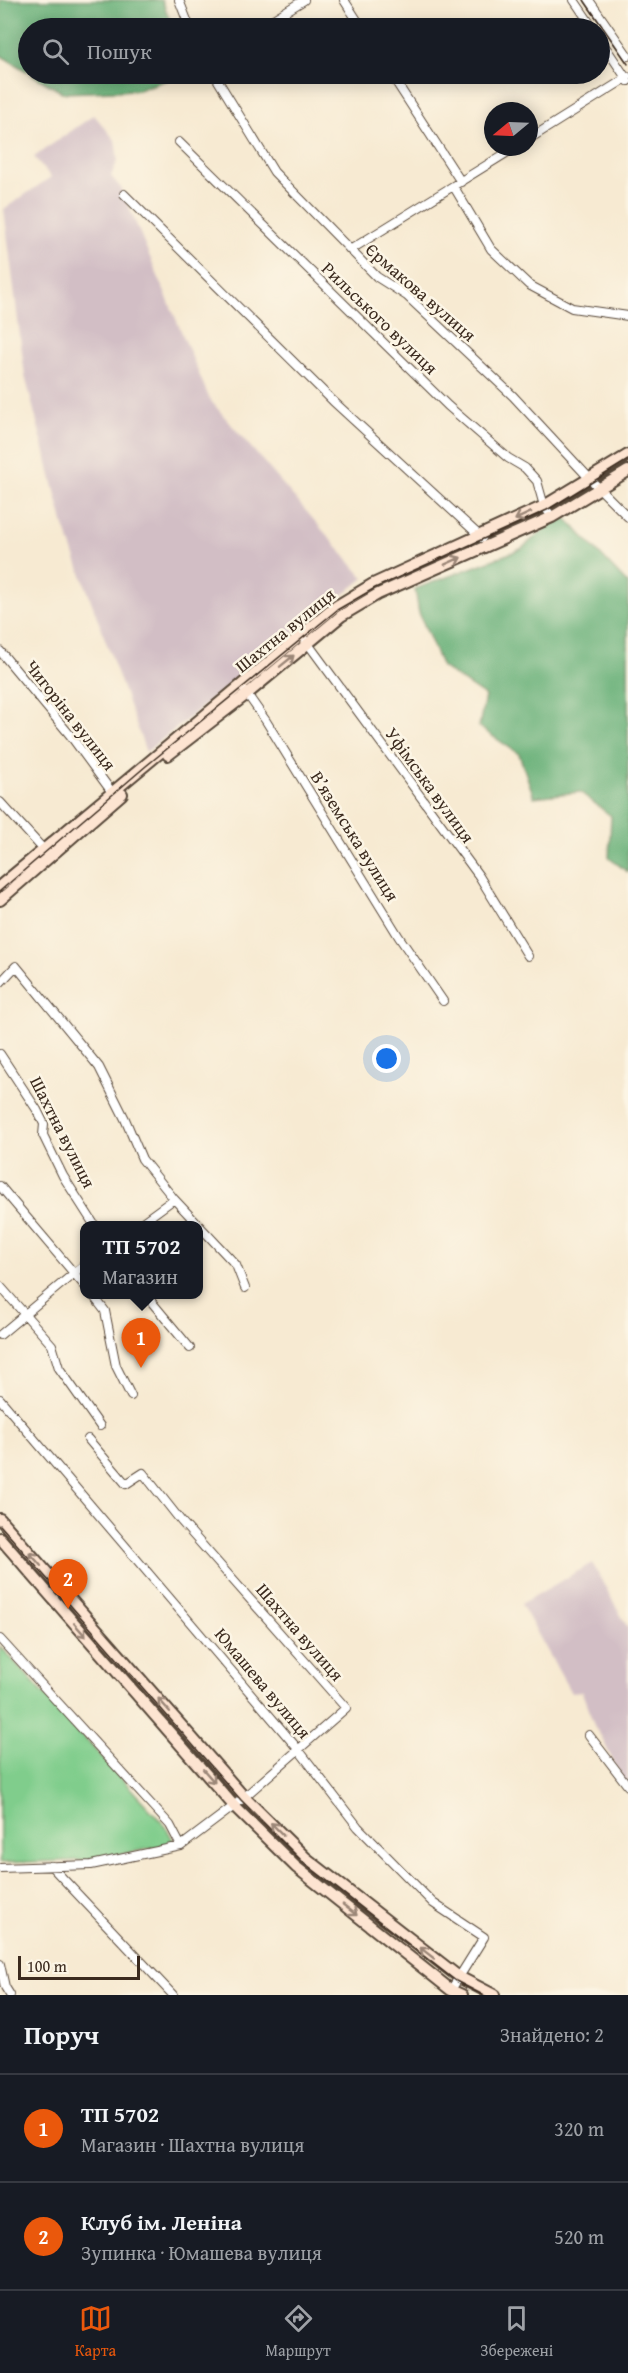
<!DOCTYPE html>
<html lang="uk">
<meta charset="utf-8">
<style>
:root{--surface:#171b24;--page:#242831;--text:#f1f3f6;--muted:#9ea1a6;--line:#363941;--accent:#ea580c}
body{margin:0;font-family:"Gentium Book Plus",serif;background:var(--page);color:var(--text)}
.compass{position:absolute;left:484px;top:102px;width:54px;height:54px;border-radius:50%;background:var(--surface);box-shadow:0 3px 15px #0003;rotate:251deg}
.scale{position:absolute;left:18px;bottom:15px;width:122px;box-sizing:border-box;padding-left:6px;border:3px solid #3b2a1e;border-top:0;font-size:16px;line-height:21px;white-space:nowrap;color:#3b2a1e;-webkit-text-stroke:4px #fcf5e5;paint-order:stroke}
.you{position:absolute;left:387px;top:1059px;width:21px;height:21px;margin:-15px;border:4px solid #fff;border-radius:50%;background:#1a73e8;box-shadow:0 0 0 9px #1a73e833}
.badge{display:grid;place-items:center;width:39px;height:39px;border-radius:50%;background:var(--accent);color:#fff;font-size:20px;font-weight:700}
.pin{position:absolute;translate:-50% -50px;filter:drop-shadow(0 2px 3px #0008)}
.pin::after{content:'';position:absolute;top:32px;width:21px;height:18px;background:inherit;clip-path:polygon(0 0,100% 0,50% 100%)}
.popup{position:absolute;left:80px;top:1221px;width:123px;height:78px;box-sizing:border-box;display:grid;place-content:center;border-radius:12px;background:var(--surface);filter:drop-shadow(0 2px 4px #0005);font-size:20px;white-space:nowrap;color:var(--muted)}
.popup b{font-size:22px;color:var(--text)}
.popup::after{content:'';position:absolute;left:50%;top:100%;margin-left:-12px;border:12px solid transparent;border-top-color:var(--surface)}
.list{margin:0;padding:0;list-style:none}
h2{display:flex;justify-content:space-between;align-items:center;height:78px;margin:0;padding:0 24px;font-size:26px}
h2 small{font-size:20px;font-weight:400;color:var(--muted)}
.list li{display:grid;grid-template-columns:39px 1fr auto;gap:18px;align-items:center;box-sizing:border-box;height:108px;padding:0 24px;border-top:2px solid var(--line)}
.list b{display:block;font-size:22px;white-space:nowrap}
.list p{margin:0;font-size:20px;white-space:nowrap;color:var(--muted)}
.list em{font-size:20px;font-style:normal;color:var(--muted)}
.icon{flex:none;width:33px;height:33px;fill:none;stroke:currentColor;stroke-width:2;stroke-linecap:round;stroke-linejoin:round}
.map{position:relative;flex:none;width:628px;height:1995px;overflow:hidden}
.search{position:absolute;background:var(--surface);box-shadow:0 3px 15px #0003;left:18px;right:18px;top:18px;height:66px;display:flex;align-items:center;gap:15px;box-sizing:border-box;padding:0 21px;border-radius:33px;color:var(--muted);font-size:22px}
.sheet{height:294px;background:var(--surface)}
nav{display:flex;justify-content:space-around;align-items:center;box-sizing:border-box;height:84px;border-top:2px solid var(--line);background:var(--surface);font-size:16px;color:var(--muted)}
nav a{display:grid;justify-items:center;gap:3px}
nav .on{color:var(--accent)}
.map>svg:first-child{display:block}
.industrial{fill:#d2bec5}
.green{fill:#80cd8c;stroke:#5e7c55;stroke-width:1.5}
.forest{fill:#68b078;stroke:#526d4b;stroke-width:1.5}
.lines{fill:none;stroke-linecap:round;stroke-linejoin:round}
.street-casing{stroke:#574739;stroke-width:10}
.secondary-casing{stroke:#574739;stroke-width:14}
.street{stroke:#fff;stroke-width:8}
.secondary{stroke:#fde4d1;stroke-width:10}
.tram{stroke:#3b2a1e;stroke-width:1.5}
.oneway{stroke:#9c8778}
.labels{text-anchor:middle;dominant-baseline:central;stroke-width:5;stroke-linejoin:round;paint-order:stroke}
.street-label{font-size:18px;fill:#3b2a1e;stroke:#fcf5e5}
</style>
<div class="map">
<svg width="628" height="1995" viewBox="0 0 628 1995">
<rect width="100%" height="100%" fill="#fcf5e5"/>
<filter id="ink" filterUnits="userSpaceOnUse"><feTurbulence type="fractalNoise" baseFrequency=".0167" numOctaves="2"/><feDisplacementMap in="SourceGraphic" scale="12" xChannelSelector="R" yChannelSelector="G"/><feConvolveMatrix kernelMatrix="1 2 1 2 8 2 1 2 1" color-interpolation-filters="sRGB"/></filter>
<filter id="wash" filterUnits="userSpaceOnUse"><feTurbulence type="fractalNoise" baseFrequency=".008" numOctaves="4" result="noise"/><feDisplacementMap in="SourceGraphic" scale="24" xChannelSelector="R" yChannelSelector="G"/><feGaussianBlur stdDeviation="1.35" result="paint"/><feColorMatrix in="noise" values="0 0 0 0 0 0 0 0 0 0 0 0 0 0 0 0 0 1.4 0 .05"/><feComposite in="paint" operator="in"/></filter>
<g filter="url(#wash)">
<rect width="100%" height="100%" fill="#f7ead2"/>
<!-- industrial -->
<path class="industrial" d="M94,115L115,140L118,160L111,176L121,188L210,400L364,578L146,752L64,526L25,376L4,209L51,177L34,157Z
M592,1563L628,1628V1785L624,1784L601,1736L595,1728L582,1692L571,1693L521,1604Z"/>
<!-- green -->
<path class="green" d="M0,1646L166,1827L175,1844L91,1860L0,1863Z"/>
<!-- forest -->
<path class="forest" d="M0,0H162L173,28H28V72L0,55Z
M31,74H183L138,90L63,93Z
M562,514L628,584V872L609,858L611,816L580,792L534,797L519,754L479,727L485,696L442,667L419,613L415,589L521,549Z"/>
</g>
<g filter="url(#ink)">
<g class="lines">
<defs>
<path id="street" d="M179,0L190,28
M344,0L362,28
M574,0L593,28
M589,0L628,56
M259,28L304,0
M600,39L628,81
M214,74L274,172L377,277L407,296L513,396L590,479L628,517
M391,74L461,182
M529,139L628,77
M179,142L448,406L508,458L525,468L537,481L544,506L552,517
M454,187L491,249L529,285L572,308L628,316
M124,194L333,401L482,538
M350,250L516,147
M306,641L479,876L528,956
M0,651L70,735L114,795
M245,691L266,721L399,937L443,1001
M0,802L44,850
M0,983L16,966L99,1067L125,1119L142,1159L174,1199L236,1265L245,1288
M0,1054L37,1110L44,1124L43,1135L63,1176L95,1226
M0,1186L84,1285
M137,1226L174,1199
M0,1286L52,1345L59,1368L100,1426
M92,1294L105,1311L116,1366L131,1396
M145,1294L190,1348
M0,1335L84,1265
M0,1399L298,1749L358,1827L433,1903L484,1937L451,1990
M0,1639L170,1825L181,1846
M589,1735L628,1786
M51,1866L173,1995
M0,1868L91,1865L181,1846L234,1806L346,1708L181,1521L143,1473L126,1484L88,1439
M0,1964L5,1987L10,1995"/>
<path id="secondary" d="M168,755L247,694L341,616L378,594L552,517L628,471
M0,886L335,607L373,584L544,506L628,455
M0,900L122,794
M0,1519L244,1797L306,1858L459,1977L494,1995
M0,1538L234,1806L296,1867L451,1990L462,1995"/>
</defs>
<!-- street casing -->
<use href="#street" class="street-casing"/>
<!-- secondary casing -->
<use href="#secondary" class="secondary-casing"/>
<!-- street -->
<use href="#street" class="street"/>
<!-- secondary -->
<use href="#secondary" class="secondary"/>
<!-- tram -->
<path class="tram" d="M584,0L628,64
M0,891L146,766L337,610L375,588L547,510L628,460
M0,1525L241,1800L302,1861L456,1981L483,1995"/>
</g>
<!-- one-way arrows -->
<defs><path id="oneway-shaft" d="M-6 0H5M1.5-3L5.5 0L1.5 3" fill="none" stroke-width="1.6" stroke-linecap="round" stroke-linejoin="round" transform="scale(1.5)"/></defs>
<g class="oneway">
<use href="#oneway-shaft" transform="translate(523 516) rotate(155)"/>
<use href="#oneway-shaft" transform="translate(453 561) rotate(-24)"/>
<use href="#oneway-shaft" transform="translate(287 661) rotate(-39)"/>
<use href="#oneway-shaft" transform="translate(35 1559) rotate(-131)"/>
<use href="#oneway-shaft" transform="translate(80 1630) rotate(49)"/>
<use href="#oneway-shaft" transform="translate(164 1705) rotate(-131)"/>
<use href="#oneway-shaft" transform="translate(209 1776) rotate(49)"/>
<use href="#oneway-shaft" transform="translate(277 1829) rotate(-135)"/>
<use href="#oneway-shaft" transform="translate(350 1910) rotate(38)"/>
<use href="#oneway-shaft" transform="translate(427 1953) rotate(-142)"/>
</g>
</g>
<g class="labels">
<!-- street labels -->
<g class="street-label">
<text transform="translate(421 292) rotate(41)">Єрмакова вулиця</text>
<text transform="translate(380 318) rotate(44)">Рильського вулиця</text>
<text transform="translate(285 630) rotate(-39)">Шахтна вулиця</text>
<text transform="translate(71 715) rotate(52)">Чигоріна вулиця</text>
<text transform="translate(430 785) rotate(54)">Уфімська вулиця</text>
<text transform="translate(355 836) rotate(58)">В’яземська вулиця</text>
<text transform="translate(63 1132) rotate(63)">Шахтна вулиця</text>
<text transform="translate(300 1632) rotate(49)">Шахтна вулиця</text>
<text transform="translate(263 1683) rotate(50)">Юмашева вулиця</text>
</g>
</g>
</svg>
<svg class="compass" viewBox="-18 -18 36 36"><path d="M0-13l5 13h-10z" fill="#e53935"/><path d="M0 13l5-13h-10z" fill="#9ea1a6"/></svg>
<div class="scale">100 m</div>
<div class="you"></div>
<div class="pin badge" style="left:141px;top:1368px">1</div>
<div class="popup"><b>ТП 5702</b>Магазин</div>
<div class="pin badge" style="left:68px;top:1609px">2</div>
<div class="search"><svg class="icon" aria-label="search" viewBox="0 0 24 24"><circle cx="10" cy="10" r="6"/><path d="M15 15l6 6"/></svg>Пошук</div>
</div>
<section class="sheet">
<h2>Поруч<small>Знайдено: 2</small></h2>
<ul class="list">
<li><span class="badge">1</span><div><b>ТП 5702</b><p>Магазин · Шахтна вулиця</p></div><em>320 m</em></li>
<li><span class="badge">2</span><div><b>Клуб ім. Леніна</b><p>Зупинка · Юмашева вулиця</p></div><em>520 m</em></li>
</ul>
</section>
<nav>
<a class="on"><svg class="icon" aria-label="map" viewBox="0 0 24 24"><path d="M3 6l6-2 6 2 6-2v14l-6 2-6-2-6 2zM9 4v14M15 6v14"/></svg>Карта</a>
<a><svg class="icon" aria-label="directions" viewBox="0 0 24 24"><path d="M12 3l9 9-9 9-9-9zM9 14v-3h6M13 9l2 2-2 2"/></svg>Маршрут</a>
<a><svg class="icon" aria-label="saved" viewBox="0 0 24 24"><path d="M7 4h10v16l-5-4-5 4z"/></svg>Збережені</a>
</nav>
